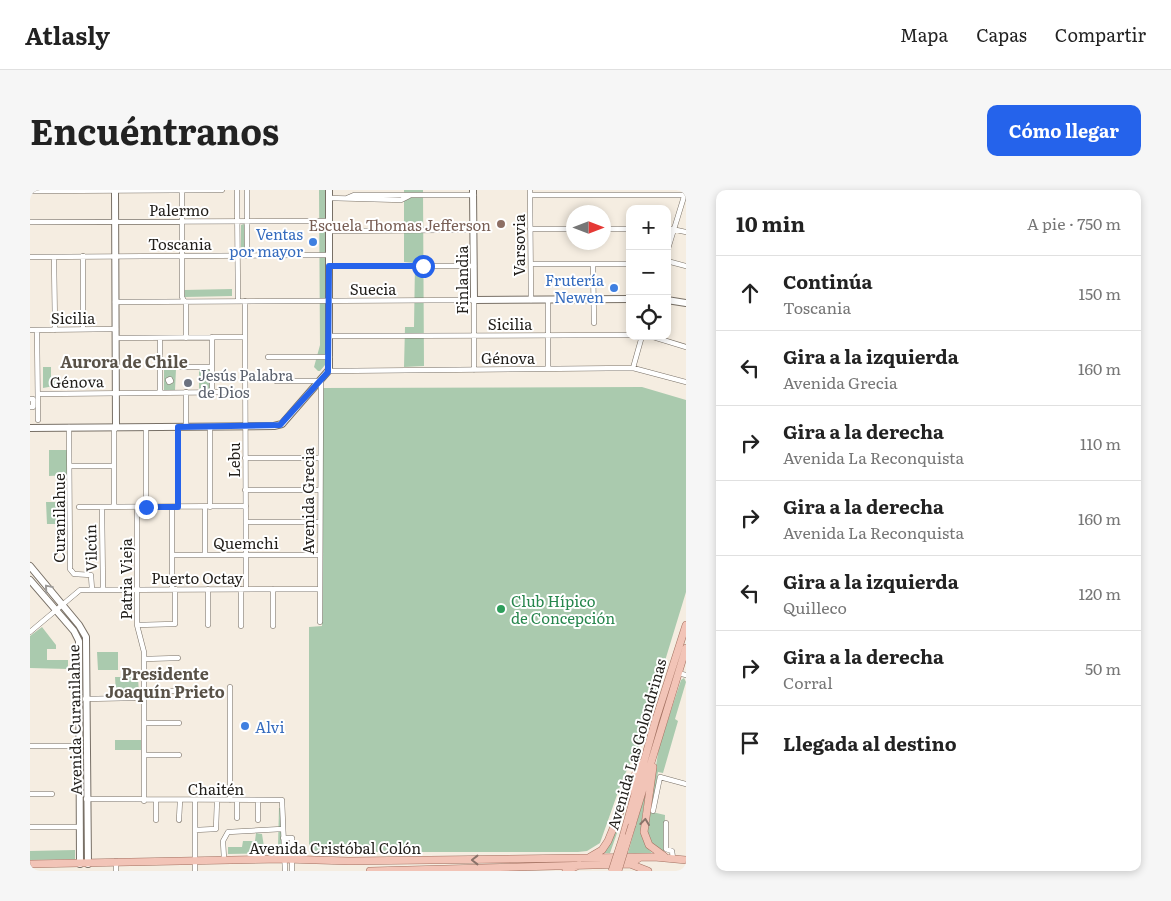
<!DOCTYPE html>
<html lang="es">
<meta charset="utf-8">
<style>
:root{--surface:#fff;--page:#f6f6f6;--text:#222;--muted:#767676;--line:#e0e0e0;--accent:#2563eb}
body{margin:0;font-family:Literata,serif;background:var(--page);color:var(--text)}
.controls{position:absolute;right:15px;top:15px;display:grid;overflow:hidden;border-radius:10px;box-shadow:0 2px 8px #0003}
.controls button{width:45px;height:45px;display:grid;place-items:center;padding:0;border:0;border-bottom:1px solid var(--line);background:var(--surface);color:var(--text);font:25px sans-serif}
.compass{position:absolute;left:536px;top:15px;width:45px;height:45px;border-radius:50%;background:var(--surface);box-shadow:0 2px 8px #0003;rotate:90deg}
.stop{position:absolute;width:15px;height:15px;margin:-11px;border:4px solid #2563eb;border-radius:50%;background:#fff}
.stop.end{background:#2563eb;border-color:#fff;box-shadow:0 1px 5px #0008}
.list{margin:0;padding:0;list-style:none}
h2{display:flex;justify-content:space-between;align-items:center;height:65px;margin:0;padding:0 20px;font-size:21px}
h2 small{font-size:16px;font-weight:400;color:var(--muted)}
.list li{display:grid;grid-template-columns:32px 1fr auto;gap:15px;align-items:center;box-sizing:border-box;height:75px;padding:0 20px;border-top:1px solid var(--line)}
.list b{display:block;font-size:19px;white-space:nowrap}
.list p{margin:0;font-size:16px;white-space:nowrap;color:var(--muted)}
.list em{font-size:16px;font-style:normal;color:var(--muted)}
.icon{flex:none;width:28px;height:28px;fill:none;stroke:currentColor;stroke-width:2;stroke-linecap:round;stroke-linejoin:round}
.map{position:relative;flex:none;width:656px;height:681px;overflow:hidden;border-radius:10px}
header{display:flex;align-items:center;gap:30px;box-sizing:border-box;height:70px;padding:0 25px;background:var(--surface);border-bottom:1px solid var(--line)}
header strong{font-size:24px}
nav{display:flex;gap:28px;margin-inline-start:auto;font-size:18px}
.intro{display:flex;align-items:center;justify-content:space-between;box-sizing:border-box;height:120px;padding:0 30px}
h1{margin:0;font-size:35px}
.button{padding:12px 22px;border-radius:10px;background:var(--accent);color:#fff;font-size:18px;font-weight:700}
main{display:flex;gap:30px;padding:0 30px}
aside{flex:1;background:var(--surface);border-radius:10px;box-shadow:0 2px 8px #0003}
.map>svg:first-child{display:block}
.green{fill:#aacaae}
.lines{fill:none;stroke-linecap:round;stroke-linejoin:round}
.street-casing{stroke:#787066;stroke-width:5.5}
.secondary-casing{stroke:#787066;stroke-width:8}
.primary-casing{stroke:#a37161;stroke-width:8}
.street{stroke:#fff;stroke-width:4.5}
.secondary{stroke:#fff;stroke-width:6}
.primary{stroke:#f2c4b7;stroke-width:7}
.primary-bridge-casing{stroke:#a37161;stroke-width:8;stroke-linecap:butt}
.primary-bridge{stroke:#f2c4b7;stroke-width:7}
.oneway{stroke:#9c9a98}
.oneway2{stroke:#8a7269}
.route{stroke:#2563eb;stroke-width:6}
.education-dot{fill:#8d6e63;stroke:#fff;stroke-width:2}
.shop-dot{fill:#3f7fe0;stroke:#fff;stroke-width:2}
.worship-dot{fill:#6b7280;stroke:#fff;stroke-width:2}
.leisure-dot{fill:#2e9e5b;stroke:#fff;stroke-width:2}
.labels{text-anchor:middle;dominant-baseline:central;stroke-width:4;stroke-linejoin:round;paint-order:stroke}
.street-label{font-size:15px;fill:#221f1b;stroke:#fff}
.education-label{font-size:15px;fill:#785e54;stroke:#fff;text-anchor:end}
.shop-label{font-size:15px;fill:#366cbe;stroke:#fff;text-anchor:end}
.worship-label{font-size:15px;fill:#5b616d;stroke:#fff;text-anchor:start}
.leisure-label{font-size:15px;fill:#27864d;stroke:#fff;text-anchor:start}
.neighbourhood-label{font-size:16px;font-weight:bold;fill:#595248;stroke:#fff}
</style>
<header>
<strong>Atlasly</strong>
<nav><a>Mapa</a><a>Capas</a><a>Compartir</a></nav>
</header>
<div class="intro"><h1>Encuéntranos</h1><a class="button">Cómo llegar</a></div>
<main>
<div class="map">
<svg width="656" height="681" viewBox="0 0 656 681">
<rect width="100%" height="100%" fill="#f5ede1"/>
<!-- green -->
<path class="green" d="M289,0H296L297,159L295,175L290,181H288L284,177L290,155Z
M374,0H393L394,176L374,177L375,137H384L385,73L374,72Z
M214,34L215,59L213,61L211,59V35Z
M202,99V106L154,107V100Z
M13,177H21V190L35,192V194L13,198Z
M180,178V200H169V179Z
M134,179H146L145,200H134Z
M612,197L656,210V402L609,556L593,588L570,653L557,661L548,662H279V437L292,436L291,198Z
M19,260H38V285L19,286Z
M16,312H35V334H17Z
M12,437L26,455V459H17V470H38V479L0,478V446Z
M67,462H88V480H68Z
M85,487H108L109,504H86Z
M654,488L656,492L645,529L648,531L633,583L628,582L622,622L635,625L634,662L623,656L616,639L629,557L651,490Z
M85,550H111V560H85Z
M606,589L580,663H572Z
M618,592C615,616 604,645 622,663H598Z
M249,618H253V663L198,664V657H212L213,651H225L226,643L232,644L234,657L248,656Z
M45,660V669L0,670V661Z"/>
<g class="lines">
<defs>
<path id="street" d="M152,0V107L156,114V148
M207,0L208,111
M217,0V66
M500,0L501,110
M0,1L192,0
M500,5H656
M299,8L371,10L379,6
M317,8L324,5H444
M0,32L299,31
M637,38L656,42
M500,39H544
M574,39H600
M299,41L444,40
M637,62L656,0
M53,66V139
M0,67L299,65
M24,67L25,140
M637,71L656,76
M501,74H600
M563,74L564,133
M299,76H444
M518,110V179
M215,111L216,399
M85,112L444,110V180
M0,140L86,139
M7,140L8,230
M300,146L600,145
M620,146L656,157
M182,147V202
M86,148L215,147
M130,148V202
M238,167H300
M130,177H182
M603,178L612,146
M299,181L603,178L656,192
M140,189L141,191L139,192L138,190Z
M246,191H291L290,432
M156,202V237
M8,204L215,202
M0,209H3V217H0
M39,237L40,379L44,384L61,385L62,400
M116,237V317
M148,237V317
M180,237V317
M215,268H289
M40,276H84
M215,300H290
M49,317L216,316
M72,317L73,400
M84,317V241L86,237
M107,317V435L114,462V611
M142,317V399
M175,317V365
M216,332H290
M142,365H290
M211,399V436
M243,399V436
M107,435L145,434V399
M178,435V399
M0,442L50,400L290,399
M114,469L148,468
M648,483L656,485
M114,501H149
M55,509L104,508
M114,533H149
M0,556H51
M114,565H149
M0,604H22
M56,609L252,610L255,681
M200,610V497
M207,610V628
M228,610V630
M623,621L630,587L656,594
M126,630V611
M149,630L150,610
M636,633V659L642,661L643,668
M0,637H50
M165,640L186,639L187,610
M253,648H262V681
M194,669L193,651L198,642L252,639
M86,671V681
M165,681V610"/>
<path id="secondary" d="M85,0L86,237
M443,0L444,110L600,109
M637,110L656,113
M0,238L244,236L252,234L299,180V0
M0,376L49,435L56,447L58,674
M0,390L44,441L49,451L50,674"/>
<path id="primary" d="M623,577L614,642L619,655L634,666
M602,635L656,458
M593,647L625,532L656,435
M560,667L572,660L578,651L610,573
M0,674L254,669L319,671L624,667L656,670
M600,674L618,681
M340,681L600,674L609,668
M536,681L549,675"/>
</defs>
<!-- street casing -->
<use href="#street" class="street-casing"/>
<!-- secondary casing -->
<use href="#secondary" class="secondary-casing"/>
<!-- primary casing -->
<use href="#primary" class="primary-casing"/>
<!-- street -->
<use href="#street" class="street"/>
<!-- secondary -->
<use href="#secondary" class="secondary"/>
<!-- primary -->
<use href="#primary" class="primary"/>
<defs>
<path id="primary-bridge" d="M582,681L593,647
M588,681L602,635"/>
</defs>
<!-- primary-bridge casing -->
<use href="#primary-bridge" class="primary-bridge-casing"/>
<!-- primary-bridge -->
<use href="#primary-bridge" class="primary-bridge"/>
</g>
<!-- one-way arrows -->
<defs><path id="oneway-chevron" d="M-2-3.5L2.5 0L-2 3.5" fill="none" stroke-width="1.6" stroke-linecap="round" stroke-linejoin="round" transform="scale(1.25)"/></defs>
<use class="oneway" href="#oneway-chevron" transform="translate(18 398) rotate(-130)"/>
<g class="oneway2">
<use href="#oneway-chevron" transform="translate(615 632) rotate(-83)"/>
<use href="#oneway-chevron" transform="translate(445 670) rotate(180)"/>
</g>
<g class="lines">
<!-- route -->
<path class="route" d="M116,317H148V237L250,235L298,182L299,76H393"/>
</g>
<!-- markers -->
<circle class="education-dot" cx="471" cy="34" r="5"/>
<g class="shop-dot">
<circle cx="283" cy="52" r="5"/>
<circle cx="584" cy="98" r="5"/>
<circle cx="215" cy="536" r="5"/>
</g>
<circle class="worship-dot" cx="158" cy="193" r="5"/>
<circle class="leisure-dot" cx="471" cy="419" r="5"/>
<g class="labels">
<!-- street labels -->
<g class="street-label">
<text x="149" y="19">Palermo</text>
<text x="150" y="53">Toscania</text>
<text transform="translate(488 55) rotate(-90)">Varsovia</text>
<text transform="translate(431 90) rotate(-90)">Finlandia</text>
<text x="343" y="98">Suecia</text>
<text x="43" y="127">Sicilia</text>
<text x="480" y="133">Sicilia</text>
<text x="478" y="167">Génova</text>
<text transform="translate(47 191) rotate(-1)">Génova</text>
<text transform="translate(203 270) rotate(-90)">Lebu</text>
<text transform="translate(277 311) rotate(-90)">Avenida Grecia</text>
<text transform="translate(28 328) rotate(-90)">Curanilahue</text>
<text x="216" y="352">Quemchi</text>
<text transform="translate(60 358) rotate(-91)">Vilcún</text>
<text x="167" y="387">Puerto Octay</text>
<text transform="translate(95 389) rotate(-90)">Patria Vieja</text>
<text transform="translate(44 530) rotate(-91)">Avenida Curanilahue</text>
<text transform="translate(606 554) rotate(-74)">Avenida Las Golondrinas</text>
<text x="186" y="598">Chaitén</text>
<text x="305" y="657">Avenida Cristóbal Colón</text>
</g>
<!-- education labels -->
<g class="education-label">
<text x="461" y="34">Escuela Thomas Jefferson</text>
</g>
<!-- shop labels -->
<g class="shop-label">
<text x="273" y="43">Ventas<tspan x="273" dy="17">por mayor</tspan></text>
<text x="574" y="89">Frutería<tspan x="574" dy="17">Newen</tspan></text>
<text x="225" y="536" text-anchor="start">Alvi</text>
</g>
<!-- worship labels -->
<g class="worship-label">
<text x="168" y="184">Jesús Palabra<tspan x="168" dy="17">de Dios</tspan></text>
</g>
<!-- leisure labels -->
<g class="leisure-label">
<text x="481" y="410">Club Hípico<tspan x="481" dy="17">de Concepción</tspan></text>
</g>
<!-- neighbourhood labels -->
<g class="neighbourhood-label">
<text x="94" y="171">Aurora de Chile</text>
<text x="135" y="483">Presidente<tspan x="135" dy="18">Joaquín Prieto</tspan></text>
</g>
</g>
</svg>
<div class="controls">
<button>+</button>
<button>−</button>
<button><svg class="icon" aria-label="locate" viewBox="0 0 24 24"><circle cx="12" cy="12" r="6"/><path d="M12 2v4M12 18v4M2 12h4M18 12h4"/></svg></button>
</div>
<svg class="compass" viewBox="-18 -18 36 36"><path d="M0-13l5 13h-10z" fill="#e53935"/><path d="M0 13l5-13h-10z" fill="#767676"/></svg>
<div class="stop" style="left:393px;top:76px"></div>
<div class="stop end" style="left:116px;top:317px"></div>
</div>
<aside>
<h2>10 min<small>A pie · 750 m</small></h2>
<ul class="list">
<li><svg class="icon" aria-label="ahead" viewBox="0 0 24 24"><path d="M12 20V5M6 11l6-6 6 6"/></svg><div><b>Continúa</b><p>Toscania</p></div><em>150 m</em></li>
<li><svg class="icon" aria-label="left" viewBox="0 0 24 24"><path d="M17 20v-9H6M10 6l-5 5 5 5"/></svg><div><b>Gira a la izquierda</b><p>Avenida Grecia</p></div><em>160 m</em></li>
<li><svg class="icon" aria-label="right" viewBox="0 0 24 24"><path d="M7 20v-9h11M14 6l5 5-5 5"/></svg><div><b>Gira a la derecha</b><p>Avenida La Reconquista</p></div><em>110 m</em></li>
<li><svg class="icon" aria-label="right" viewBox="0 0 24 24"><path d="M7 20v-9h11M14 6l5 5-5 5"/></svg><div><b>Gira a la derecha</b><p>Avenida La Reconquista</p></div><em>160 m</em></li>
<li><svg class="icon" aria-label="left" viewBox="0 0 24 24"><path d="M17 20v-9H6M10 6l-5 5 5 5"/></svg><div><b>Gira a la izquierda</b><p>Quilleco</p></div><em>120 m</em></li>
<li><svg class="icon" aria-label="right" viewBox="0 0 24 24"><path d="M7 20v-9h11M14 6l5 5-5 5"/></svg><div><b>Gira a la derecha</b><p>Corral</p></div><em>50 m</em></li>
<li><svg class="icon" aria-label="arrive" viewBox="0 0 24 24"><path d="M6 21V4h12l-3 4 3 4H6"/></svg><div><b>Llegada al destino</b></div></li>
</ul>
</aside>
</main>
